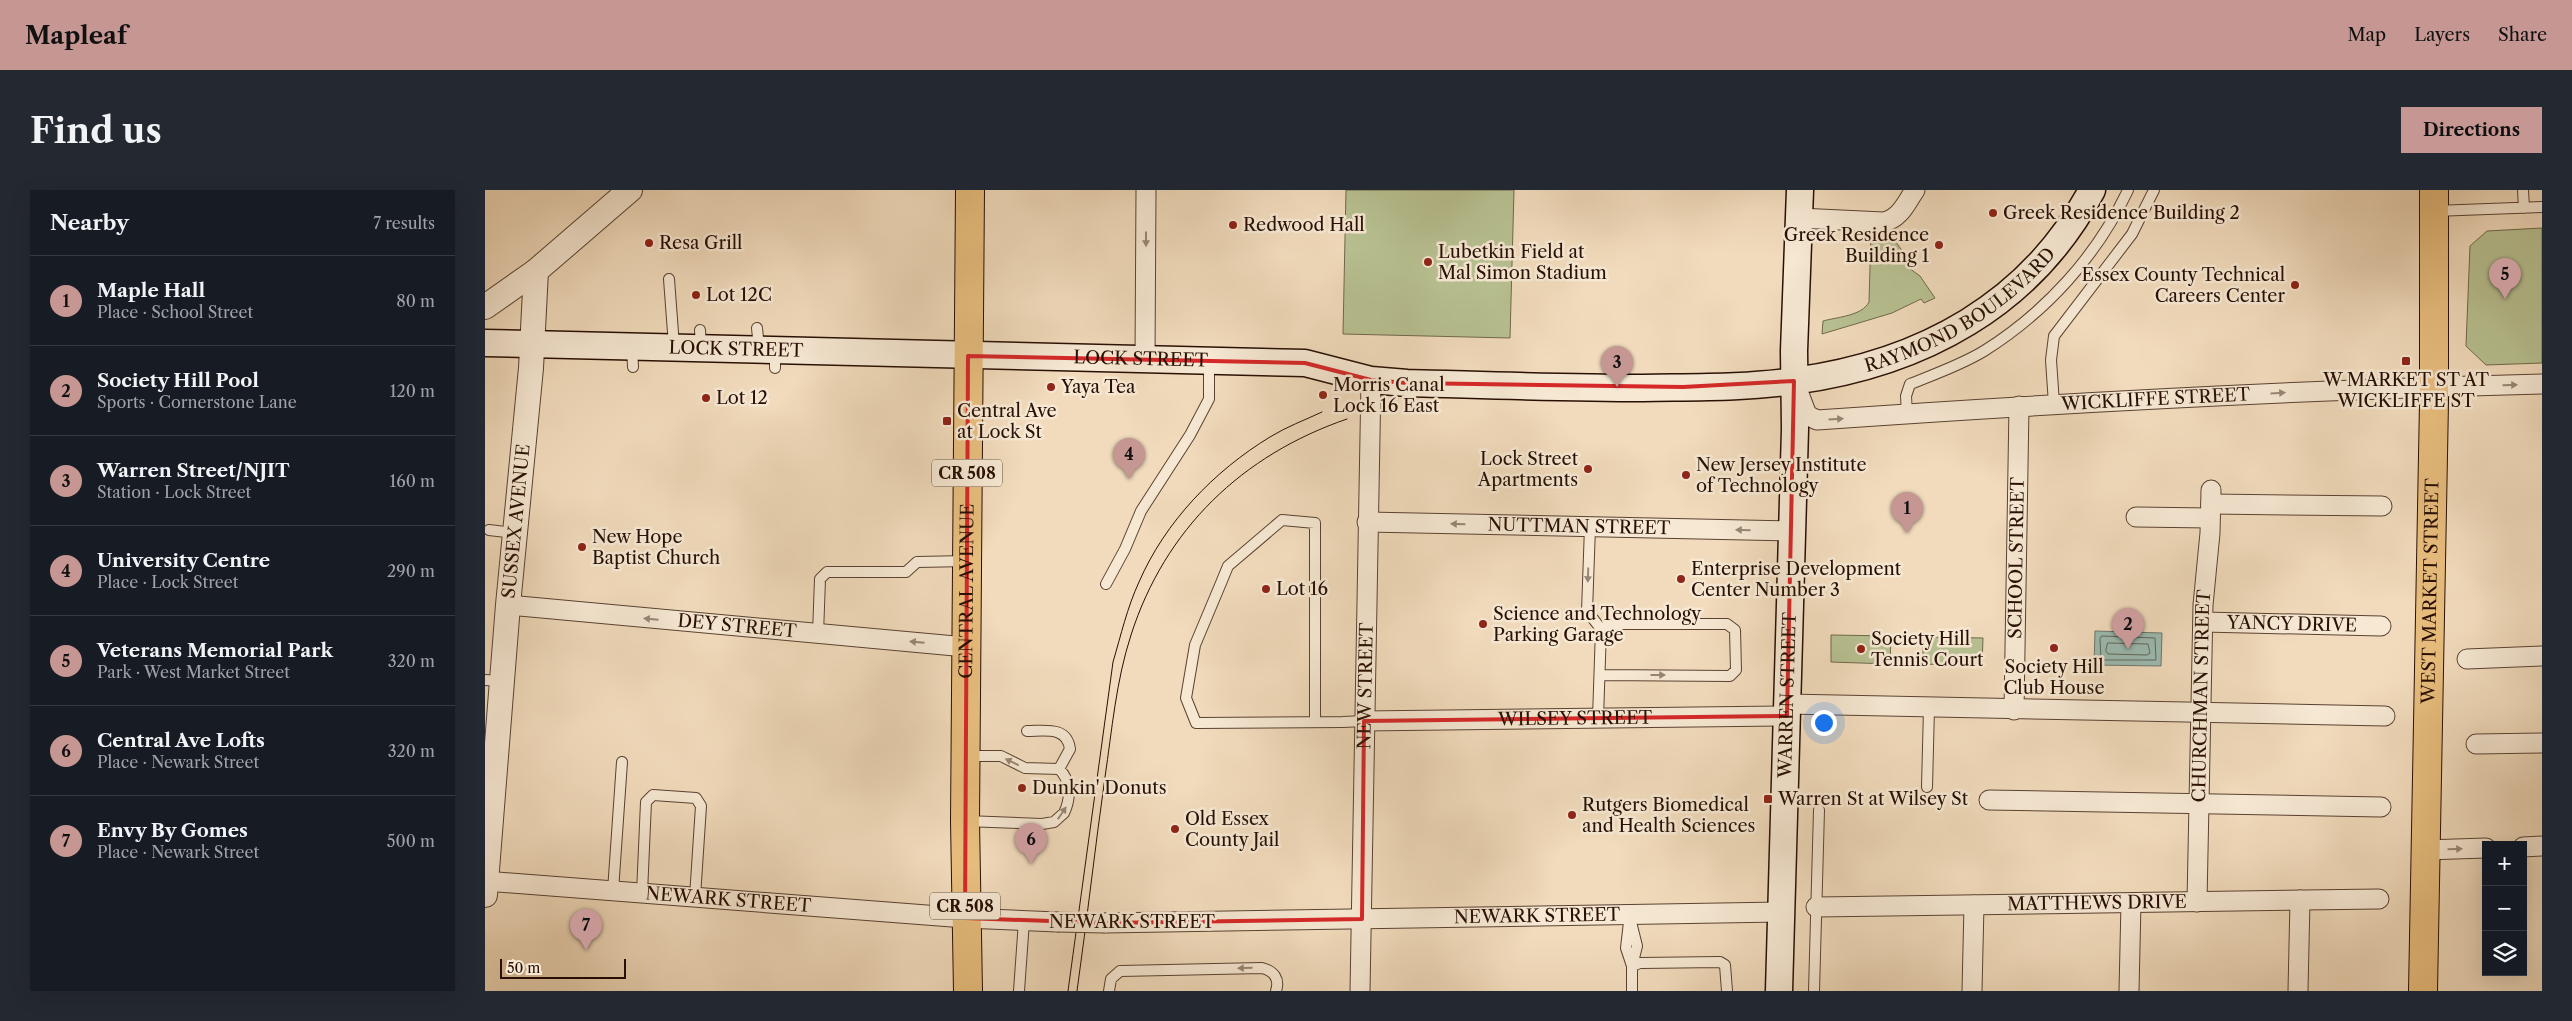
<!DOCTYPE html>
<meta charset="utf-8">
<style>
:root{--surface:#171b24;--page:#242831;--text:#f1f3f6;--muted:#9ea1a6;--line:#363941;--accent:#c59692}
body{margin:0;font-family:"Libre Caslon Text",serif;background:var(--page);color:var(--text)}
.controls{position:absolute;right:15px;bottom:15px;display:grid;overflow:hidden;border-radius:0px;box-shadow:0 5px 20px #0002}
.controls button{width:45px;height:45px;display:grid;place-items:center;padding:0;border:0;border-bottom:1px solid var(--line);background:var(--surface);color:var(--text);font:25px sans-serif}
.scale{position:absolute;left:15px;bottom:12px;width:126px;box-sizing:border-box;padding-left:5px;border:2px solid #280f04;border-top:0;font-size:14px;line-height:18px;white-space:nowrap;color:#280f04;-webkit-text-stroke:4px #f6e8d3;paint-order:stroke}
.you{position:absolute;left:1338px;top:532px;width:18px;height:18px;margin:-12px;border:4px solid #fff;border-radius:50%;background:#1a73e8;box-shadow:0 0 0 8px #1a73e833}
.badge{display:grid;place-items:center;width:32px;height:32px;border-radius:50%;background:var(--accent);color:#111;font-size:16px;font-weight:700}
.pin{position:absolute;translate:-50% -41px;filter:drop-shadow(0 1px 2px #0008)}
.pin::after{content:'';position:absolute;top:26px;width:18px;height:15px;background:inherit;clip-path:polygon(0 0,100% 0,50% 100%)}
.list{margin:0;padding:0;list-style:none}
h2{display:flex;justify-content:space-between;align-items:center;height:65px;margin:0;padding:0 20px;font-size:21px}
h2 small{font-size:16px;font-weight:400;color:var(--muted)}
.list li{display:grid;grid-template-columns:32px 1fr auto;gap:15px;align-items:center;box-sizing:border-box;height:90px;padding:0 20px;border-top:1px solid var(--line)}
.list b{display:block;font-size:19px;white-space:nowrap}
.list p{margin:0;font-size:16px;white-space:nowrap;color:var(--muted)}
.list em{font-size:16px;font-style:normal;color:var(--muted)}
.icon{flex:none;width:28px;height:28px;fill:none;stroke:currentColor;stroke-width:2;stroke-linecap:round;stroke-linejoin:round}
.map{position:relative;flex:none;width:2057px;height:801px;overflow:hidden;border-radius:0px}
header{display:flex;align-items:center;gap:30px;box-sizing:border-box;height:70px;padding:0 25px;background:var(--accent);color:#111}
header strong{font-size:24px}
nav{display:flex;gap:28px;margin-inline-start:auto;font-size:18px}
.intro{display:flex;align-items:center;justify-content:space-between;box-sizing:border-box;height:120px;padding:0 30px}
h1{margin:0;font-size:35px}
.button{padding:12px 22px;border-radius:0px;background:var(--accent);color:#111;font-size:18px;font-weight:700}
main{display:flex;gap:30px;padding:0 30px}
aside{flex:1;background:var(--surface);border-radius:0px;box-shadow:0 5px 20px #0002}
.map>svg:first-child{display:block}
.green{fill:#b8c192;stroke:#70684b}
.water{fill:#9bbbb1;stroke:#6d766c}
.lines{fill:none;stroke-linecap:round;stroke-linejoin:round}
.shore{stroke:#62655a;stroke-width:1}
.service-casing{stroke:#5a4232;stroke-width:12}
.minor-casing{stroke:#5a4232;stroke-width:21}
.tertiary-casing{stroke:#5a4232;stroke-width:26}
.secondary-casing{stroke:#280f04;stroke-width:29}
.primary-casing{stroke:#280f04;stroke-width:30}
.service{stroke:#f6e8d3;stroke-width:10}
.minor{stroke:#f6e8d3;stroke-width:19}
.tertiary{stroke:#f6e8d3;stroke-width:24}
.secondary{stroke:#f6e8d3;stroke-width:26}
.primary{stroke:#e8be7e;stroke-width:28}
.tram{stroke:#280f04;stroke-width:1}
.minor-bridge-casing{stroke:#5a4232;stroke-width:21;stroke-linecap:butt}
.minor-bridge{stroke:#f6e8d3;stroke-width:19}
.oneway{fill:#998676}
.marked{fill:none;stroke:#d62828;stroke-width:4;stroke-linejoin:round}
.poi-dot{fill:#8f2418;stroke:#f6e8d3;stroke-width:2}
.labels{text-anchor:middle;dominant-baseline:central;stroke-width:5;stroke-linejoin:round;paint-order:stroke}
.shield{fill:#f6e8d3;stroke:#665042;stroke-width:1}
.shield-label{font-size:16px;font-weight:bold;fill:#280f04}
.poi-label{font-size:18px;fill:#280f04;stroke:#f6e8d3;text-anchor:start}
.street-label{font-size:18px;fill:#280f04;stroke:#f6e8d3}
</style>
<header>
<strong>Mapleaf</strong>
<nav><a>Map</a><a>Layers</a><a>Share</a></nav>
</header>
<div class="intro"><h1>Find us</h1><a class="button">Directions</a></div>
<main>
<aside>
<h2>Nearby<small>7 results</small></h2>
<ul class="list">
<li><span class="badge">1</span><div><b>Maple Hall</b><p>Place · School Street</p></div><em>80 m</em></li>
<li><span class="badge">2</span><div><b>Society Hill Pool</b><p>Sports · Cornerstone Lane</p></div><em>120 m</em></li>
<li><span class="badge">3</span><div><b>Warren Street/NJIT</b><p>Station · Lock Street</p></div><em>160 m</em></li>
<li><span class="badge">4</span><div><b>University Centre</b><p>Place · Lock Street</p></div><em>290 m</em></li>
<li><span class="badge">5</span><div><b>Veterans Memorial Park</b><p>Park · West Market Street</p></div><em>320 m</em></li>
<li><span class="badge">6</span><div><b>Central Ave Lofts</b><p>Place · Newark Street</p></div><em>320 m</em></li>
<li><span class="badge">7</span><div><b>Envy By Gomes</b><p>Place · Newark Street</p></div><em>500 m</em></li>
</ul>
</aside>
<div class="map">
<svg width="2057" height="801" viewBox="0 0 2057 801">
<rect width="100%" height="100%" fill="#f1dbbc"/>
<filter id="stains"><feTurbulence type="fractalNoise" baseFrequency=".004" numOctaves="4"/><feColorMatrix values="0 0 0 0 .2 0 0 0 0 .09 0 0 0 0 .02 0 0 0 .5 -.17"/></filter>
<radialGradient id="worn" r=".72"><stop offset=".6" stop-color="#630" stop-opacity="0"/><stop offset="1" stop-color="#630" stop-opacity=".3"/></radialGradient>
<!-- green -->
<path class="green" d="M861,0H1029L1025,148L858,144Z
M2057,38V173L2001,175L1981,156L1985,56L2002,41Z
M1404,42L1420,65L1424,78L1435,86L1450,108L1439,113L1436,109L1407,123L1337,144L1338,131C1352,127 1377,126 1384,112L1386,43Z
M1346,445L1406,446L1405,474L1346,472Z
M1438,447L1498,448L1497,476L1438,474Z"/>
<!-- water -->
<path class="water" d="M1610,441L1677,443L1676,476L1609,475Z"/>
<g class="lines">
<!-- shore -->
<path class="shore" d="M1617,446L1670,448L1671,470H1616L1615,449Z
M1623,453L1663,454L1665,463L1662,465L1623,464L1621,461Z"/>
<defs>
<path id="service" d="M2038,0L2039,18
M1949,21L2057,17
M184,89L189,156
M272,138L274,158
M215,140L216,157
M147,156L148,177
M290,160V178
M1569,214L1566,170L1569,146L1647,44L1669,0
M1422,224L1421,206L1425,194C1450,184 1476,175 1499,161C1561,122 1612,66 1643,0
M1105,337L1102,421L1116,439
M4,340L30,343
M621,394L640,359L656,321L705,245L724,209V172
M333,444L335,389L342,382H421L432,372L482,371
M0,490L16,491
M1113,528L1116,439L1125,434H1242L1250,440L1251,480L1245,486L1115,485
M830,532V333L797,330L743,376L736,393L710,455L701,508L711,533L858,532L879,531
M542,541C560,541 582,536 585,559L574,579
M1442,597L1444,518
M481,631L557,634L569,632L579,623C586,609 586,590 574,579L540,578L516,566H483
M128,701L137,572
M157,703L161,612L168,605L211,608L216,616L210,707
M1144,724L1152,756L1147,776V801
M1144,732L1141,758L1147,776
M1147,776L1155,773L1235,772L1240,775L1242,801
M534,801L539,731
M624,801L626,789L635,781L777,778C789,781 795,789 791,801
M1329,801L1334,620"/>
<g id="minor">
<path d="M1314,28L1398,32C1415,29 1421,13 1430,0"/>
<path d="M660,170L661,0"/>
<path id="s1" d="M1313,201L1322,225L1332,230C1573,213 1815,200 2057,194"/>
<path d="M1726,314L1897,316"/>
<path d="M1651,327L1725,328"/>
<path id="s2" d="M882,332L1307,341"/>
<path id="s3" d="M23,415L481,457"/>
<path id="s4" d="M1718,432L1896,436"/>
<path d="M1982,469L2057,466"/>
<path d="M1302,514L1900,526"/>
<path id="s5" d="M1529,520L1534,216"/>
<path id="s6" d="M879,531L1302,526"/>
<path d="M1991,554L2057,553"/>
<path d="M1504,610L1896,617"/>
<path d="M2038,657L2057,656"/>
<path d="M1940,660L2001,658"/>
<path id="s7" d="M0,691L480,728L572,732"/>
<path id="s8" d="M1712,712L1718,415L1725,343L1726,300"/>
<path id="s9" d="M1331,717L1894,709"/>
<path id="s10" d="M620,733L1296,722"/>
<path id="s11" d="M875,801L886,190"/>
<path d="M1487,801L1489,715"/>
<path d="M1644,801L1646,713"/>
<path d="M1813,801L1815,710"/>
</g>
<g id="tertiary">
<path d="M0,117L51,81L145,0"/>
<path id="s12" d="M0,705L23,415L46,178L51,81"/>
</g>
<g id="secondary">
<path id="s13" d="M0,153L820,173L886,190L922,193C1000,195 1079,198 1158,198C1208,197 1260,198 1309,191C1436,174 1546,115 1607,0"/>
<path id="s14" d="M1294,801L1310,239L1309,161L1315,0"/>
</g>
<g id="primary">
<path id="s15" d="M483,801L480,631L485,0"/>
<path id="s16" d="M1938,801L1949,212V0"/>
</g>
</defs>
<!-- service casing -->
<use href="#service" class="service-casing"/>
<!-- minor casing -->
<use href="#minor" class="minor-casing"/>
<!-- tertiary casing -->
<use href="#tertiary" class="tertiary-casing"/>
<!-- secondary casing -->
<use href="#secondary" class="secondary-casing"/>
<!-- primary casing -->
<use href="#primary" class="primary-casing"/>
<!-- service -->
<use href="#service" class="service"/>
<!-- minor -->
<use href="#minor" class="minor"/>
<!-- tertiary -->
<use href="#tertiary" class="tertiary"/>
<!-- secondary -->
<use href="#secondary" class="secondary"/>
<!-- primary -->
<use href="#primary" class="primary"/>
<!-- tram -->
<path class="tram" d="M583,801L628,472C636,445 642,418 654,392C680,332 729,281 785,247C801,237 820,230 837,222
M592,801C602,730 610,658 620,587C627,540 631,491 646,445C680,339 757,265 862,229"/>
<defs>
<path id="minor-bridge" d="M572,732L620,733"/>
</defs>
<!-- minor-bridge casing -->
<use href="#minor-bridge" class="minor-bridge-casing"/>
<!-- minor-bridge -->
<use href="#minor-bridge" class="minor-bridge"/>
</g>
<!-- one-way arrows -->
<defs><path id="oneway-solid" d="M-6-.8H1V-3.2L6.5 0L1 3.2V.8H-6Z" transform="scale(1.25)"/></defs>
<g class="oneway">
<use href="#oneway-solid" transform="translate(661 49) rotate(90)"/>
<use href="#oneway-solid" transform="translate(2025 195) rotate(-1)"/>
<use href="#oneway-solid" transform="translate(1793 203) rotate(-3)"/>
<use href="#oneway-solid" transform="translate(1351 229) rotate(-4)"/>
<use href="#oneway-solid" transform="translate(973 334) rotate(-179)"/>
<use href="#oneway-solid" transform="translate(1258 340) rotate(-179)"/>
<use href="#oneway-solid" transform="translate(1103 385) rotate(92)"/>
<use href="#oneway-solid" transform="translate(166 429) rotate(-175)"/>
<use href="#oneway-solid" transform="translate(432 452) rotate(-175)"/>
<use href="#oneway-solid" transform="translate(1173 485)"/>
<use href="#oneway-solid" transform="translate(527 572) rotate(-154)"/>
<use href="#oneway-solid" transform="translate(577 623) rotate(-56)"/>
<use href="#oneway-solid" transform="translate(1970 659) rotate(-2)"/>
<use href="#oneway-solid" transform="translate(760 778) rotate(179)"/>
</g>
<!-- marked area -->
<path class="marked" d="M483,166L820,173L886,190L922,193L1198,197L1309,191L1302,526L879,531L877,729L620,733L480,728Z"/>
<!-- markers -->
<g class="poi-dot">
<circle cx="1508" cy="23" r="5"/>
<circle cx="748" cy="35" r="5"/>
<circle cx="164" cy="53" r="5"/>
<circle cx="1454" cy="55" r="5"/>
<circle cx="943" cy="72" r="5"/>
<circle cx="1810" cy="95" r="5"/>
<circle cx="211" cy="105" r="5"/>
<rect x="1916" y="166" width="10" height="10" rx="2.5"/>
<circle cx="566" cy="197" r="5"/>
<circle cx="838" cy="205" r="5"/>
<circle cx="221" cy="208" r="5"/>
<rect x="457" y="226" width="10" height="10" rx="2.5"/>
<circle cx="1103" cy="279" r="5"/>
<circle cx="1201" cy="285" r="5"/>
<circle cx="97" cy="357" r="5"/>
<circle cx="1196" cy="389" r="5"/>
<circle cx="781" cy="399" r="5"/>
<circle cx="998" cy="434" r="5"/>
<circle cx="1569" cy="458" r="5"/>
<circle cx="1376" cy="459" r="5"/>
<circle cx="537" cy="598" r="5"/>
<rect x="1278" y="604" width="10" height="10" rx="2.5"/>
<circle cx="1087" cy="625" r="5"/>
<circle cx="690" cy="639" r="5"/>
</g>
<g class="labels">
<!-- shield labels -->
<g class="shield">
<rect x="447" y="269.5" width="70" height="27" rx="4"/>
<rect x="445" y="702.5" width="70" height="27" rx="4"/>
</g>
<g class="shield-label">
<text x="482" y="283">CR 508</text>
<text x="480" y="716">CR 508</text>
</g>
<!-- poi labels -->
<g class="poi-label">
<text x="1518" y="23">Greek Residence Building 2</text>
<text x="758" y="35">Redwood Hall</text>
<text x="1444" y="45" text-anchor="end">Greek Residence<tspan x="1444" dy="21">Building 1</tspan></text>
<text x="174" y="53">Resa Grill</text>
<text x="953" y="62">Lubetkin Field at<tspan x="953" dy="21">Mal Simon Stadium</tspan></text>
<text x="1800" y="85" text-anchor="end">Essex County Technical<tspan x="1800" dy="21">Careers Center</tspan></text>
<text x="221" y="105">Lot 12C</text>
<text x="1921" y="190" text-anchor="middle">W MARKET ST AT<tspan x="1921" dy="21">WICKLIFFE ST</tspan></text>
<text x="848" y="195">Morris Canal<tspan x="848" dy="21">Lock 16 East</tspan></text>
<text x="576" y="197">Yaya Tea</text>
<text x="231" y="208">Lot 12</text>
<text x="472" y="221">Central Ave<tspan x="472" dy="21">at Lock St</tspan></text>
<text x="1093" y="269" text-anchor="end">Lock Street<tspan x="1093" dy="21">Apartments</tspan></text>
<text x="1211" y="275">New Jersey Institute<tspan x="1211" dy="21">of Technology</tspan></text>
<text x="107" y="347">New Hope<tspan x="107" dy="21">Baptist Church</tspan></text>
<text x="1206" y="379">Enterprise Development<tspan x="1206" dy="21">Center Number 3</tspan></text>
<text x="791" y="399">Lot 16</text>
<text x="1008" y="424">Science and Technology<tspan x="1008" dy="21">Parking Garage</tspan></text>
<text x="1386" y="449">Society Hill<tspan x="1386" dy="21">Tennis Court</tspan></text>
<text x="1569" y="477" text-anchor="middle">Society Hill<tspan x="1569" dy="21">Club House</tspan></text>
<text x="547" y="598">Dunkin' Donuts</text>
<text x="1293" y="609">Warren St at Wilsey St</text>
<text x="1097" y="615">Rutgers Biomedical<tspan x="1097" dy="21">and Health Sciences</tspan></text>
<text x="700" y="629">Old Essex<tspan x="700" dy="21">County Jail</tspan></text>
</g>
<!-- street labels -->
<g class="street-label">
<text stroke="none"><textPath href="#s13" startOffset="1496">RAYMOND BOULEVARD</textPath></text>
<text stroke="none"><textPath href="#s13" startOffset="251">LOCK STREET</textPath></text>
<text stroke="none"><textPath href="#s13" startOffset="656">LOCK STREET</textPath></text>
<text stroke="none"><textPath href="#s1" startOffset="376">WICKLIFFE STREET</textPath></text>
<text stroke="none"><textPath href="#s12" startOffset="375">SUSSEX AVENUE</textPath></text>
<text stroke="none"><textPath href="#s2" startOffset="212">NUTTMAN STREET</textPath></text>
<text stroke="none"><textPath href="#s5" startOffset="152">SCHOOL STREET</textPath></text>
<text stroke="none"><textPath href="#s15" startOffset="400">CENTRAL AVENUE</textPath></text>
<text stroke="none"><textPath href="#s16" startOffset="400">WEST MARKET STREET</textPath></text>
<text stroke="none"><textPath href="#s4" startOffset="89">YANCY DRIVE</textPath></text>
<text stroke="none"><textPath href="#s3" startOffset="230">DEY STREET</textPath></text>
<text stroke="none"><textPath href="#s11" startOffset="305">NEW STREET</textPath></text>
<text stroke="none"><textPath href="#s14" startOffset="296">WARREN STREET</textPath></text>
<text stroke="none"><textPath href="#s8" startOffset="206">CHURCHMAN STREET</textPath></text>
<text stroke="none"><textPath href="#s6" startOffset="211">WILSEY STREET</textPath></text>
<text stroke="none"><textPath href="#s7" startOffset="244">NEWARK STREET</textPath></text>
<text stroke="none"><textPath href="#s9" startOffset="281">MATTHEWS DRIVE</textPath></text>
<text stroke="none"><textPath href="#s10" startOffset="432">NEWARK STREET</textPath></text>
<text x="647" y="732">NEWARK STREET</text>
</g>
</g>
<rect width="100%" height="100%" filter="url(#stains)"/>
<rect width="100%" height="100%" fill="url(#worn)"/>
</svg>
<div class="controls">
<button>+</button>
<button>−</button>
<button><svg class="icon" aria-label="layers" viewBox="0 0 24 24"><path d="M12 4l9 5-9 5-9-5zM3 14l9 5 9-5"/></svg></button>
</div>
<div class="scale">50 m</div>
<div class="you"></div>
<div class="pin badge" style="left:1422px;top:343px">1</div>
<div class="pin badge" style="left:1643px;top:459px">2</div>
<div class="pin badge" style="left:1132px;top:197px">3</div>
<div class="pin badge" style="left:644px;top:289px">4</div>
<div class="pin badge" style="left:2020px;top:109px">5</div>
<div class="pin badge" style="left:546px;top:674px">6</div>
<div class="pin badge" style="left:101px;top:760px">7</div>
</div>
</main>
